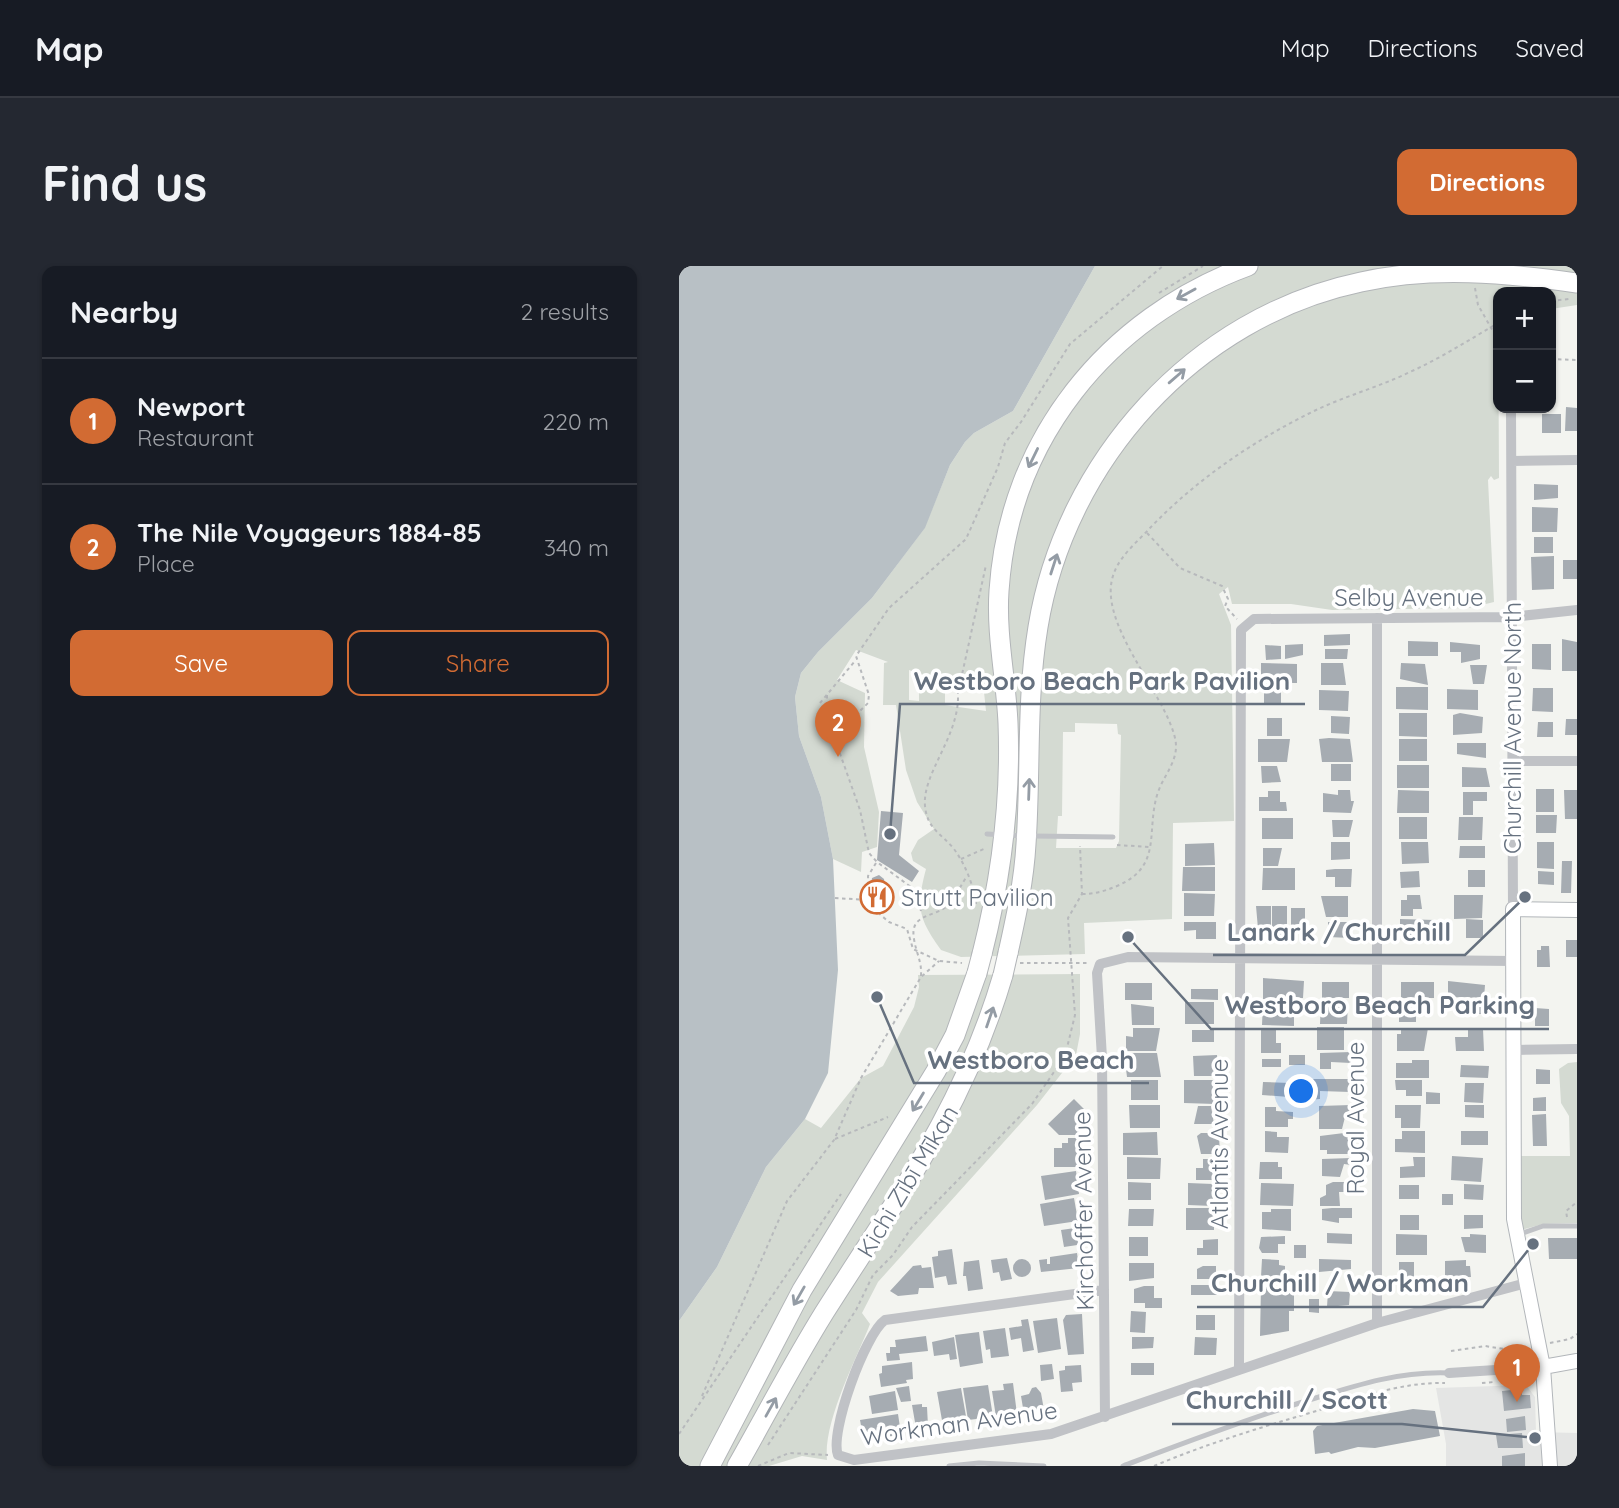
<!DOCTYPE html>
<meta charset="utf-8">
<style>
:root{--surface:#171b24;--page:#242831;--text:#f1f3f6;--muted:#9ea1a6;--line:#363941;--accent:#d26b33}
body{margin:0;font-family:Quicksand,sans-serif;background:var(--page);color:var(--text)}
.controls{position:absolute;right:21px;top:21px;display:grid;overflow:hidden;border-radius:14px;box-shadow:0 2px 5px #0004}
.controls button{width:63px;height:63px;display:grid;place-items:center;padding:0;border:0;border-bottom:2px solid var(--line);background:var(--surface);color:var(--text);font:35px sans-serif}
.you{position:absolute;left:623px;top:826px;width:24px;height:24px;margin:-18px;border:5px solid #fff;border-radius:50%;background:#1a73e8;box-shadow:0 0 0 10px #1a73e833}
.badge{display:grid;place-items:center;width:46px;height:46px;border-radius:50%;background:var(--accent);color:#fff;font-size:23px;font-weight:700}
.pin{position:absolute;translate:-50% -58px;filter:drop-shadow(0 2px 4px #0008)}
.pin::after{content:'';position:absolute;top:37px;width:24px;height:21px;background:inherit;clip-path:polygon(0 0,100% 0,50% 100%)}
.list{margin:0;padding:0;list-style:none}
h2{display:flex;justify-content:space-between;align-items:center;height:91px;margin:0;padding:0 28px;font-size:30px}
h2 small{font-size:23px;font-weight:400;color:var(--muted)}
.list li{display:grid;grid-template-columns:46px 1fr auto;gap:21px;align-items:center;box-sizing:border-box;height:126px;padding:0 28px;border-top:2px solid var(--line)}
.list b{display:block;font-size:26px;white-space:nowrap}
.list p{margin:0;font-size:23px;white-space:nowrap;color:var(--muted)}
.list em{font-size:23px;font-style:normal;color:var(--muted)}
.actions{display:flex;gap:14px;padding:21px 28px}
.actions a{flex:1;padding:16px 0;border:2px solid var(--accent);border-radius:14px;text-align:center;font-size:24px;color:var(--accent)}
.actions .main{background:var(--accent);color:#fff}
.map{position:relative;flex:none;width:898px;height:1200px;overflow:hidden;border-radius:14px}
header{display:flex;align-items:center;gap:42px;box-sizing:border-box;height:98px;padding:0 35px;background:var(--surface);border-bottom:2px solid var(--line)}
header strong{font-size:33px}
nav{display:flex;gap:38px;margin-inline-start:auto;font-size:24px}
.intro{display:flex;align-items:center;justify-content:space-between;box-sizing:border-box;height:168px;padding:0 42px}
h1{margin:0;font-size:49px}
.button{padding:18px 32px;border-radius:14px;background:var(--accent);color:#fff;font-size:24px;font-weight:700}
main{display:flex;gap:42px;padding:0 42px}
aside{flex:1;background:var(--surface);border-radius:14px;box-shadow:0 2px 5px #0004}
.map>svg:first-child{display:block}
.built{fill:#e4e5e4}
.green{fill:#d4dad2;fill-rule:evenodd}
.water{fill:#b8c0c5}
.building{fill:#a6acb2}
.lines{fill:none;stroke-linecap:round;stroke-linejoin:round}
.secondary-casing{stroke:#b2b6ba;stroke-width:16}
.highway-casing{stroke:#b2b5b8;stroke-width:21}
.path{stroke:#b7b9bc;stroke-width:2;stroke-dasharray:3.5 3.5;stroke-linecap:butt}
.lane{stroke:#c0c2c6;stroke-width:5}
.street{stroke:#c0c2c6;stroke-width:10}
.secondary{stroke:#fff;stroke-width:14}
.highway{stroke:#fff;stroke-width:19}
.highway-bridge-casing{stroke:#b2b5b8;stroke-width:21;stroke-linecap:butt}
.highway-bridge{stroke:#fff;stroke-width:19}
.oneway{stroke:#949ca5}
.labels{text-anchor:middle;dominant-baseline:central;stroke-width:7;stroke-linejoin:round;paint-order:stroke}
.street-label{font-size:24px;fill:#66717f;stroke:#fff}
.poi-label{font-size:24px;fill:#66717f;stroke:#fff;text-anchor:start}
.leader{fill:none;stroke:#66717f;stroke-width:2.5}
.callout-dot{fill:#66717f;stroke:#fff;stroke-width:2.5}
.callout-label{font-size:26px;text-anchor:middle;font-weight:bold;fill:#66717f;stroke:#fff;stroke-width:7;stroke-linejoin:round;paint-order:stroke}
</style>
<header>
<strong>Map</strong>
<nav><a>Map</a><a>Directions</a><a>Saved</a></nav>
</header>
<div class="intro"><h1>Find us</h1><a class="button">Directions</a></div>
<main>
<aside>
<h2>Nearby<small>2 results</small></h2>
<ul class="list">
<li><span class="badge">1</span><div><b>Newport</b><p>Restaurant</p></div><em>220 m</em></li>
<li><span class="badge">2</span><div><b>The Nile Voyageurs 1884-85</b><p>Place</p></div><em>340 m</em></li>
</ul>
<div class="actions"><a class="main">Save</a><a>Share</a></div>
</aside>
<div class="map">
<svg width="898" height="1200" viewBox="0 0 898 1200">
<rect width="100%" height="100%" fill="#f3f4f0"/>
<!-- built -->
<path class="built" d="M847,1119L856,1131L857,1166L898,1167V1200H767V1178L757,1122Z"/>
<!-- green -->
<path class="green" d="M416,0H898V39L872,43V26H819L820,212L815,214L812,210L809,214L815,336L790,342L653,344L612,338H553L549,321L540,328L552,359L555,555L494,557L493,653L405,657L406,688L282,691L262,684C239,652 237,641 247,603L234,595L232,587L239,574L255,563L238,536L227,504L217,439H204L205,397L209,396L177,384L158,414L186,427L185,481L200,546L198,581L183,586L182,606L154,593L142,531L120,470L116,431L122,407L139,386L193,332L245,263L271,199L286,176L295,167L334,145ZM230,404L278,421L305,426L307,445L266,439V420L240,421V435L230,434ZM396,457L438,458L439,468L442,469L440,575L437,582H377L379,550H383L384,466H396Z
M401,708V768L397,789L358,839L199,1016L183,1047L191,1058C177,1094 144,1156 148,1194L123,1190L90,1200H0V1055L38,1001L87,901L126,853L142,862L182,812L204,800L235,741L240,721L239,709Z
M898,796V957L864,958L842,964L840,890H891L890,850L882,837L880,803L889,797Z"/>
<!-- water -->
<path class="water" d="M0,0H416L334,145L295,167L286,176L271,199L246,262L193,332L139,386L122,407L116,431L120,470L142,531L154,593L159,704L149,807L126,853L87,901L38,1001L0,1055Z"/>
<!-- building -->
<path class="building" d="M887,141L898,142V165H886Z
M863,148H882V167H863Z
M855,218L879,219V232L855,234Z
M853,241L879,242L878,266H853Z
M855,271H874V287H855Z
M875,290V323L853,324L852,291Z
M884,294H898V313H884Z
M671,368V379L645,380V369Z
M883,373L898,376V405H883Z
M729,375L759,376V390H729Z
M771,376L801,379V393L782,397V386H771Z
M624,378V389L606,393V379Z
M853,378H872V404L853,403Z
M586,379L602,380V393L587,394Z
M646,383H669L668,393H646Z
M582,397L618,398V417H590V409H582Z
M642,397H664L667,419H642Z
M722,397L746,398L749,419L721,413Z
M791,399H808L805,418H794Z
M717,421H749V444L717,443Z
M854,422H874V446L853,445Z
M585,423H602V439H585Z
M768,423L799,424V444L768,443Z
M640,424L670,425L669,445L640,444Z
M720,447H748V471L720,470Z
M781,447L804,451L803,467L774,469V449Z
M652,450L671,451L670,468L652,467Z
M588,452H603V470H588Z
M887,453H898V469H886Z
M859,456H874V471H858Z
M650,472L671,473L674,496H643L640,473Z
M579,473H611L608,496H579Z
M720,473H748V495H720Z
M778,477H807V492L778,488Z
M652,498H672V515H652Z
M718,499H750V522H718Z
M582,500H598L602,516L583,517Z
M783,501L807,502L811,521H783Z
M857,523H875V546H857Z
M659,524H671L672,535H675L672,547L644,546V527L659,529Z
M719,524L750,525V547H718Z
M885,524H898V553H886Z
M589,525H601V536H607L608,545H580V531H589Z
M784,526H808V535H794V549H784Z
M202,545L224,547L220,589L240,605L233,616L198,594Z
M857,549H878L877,567H857Z
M720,551H748V573H720Z
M780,551H804L803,574H779Z
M583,552H614V573H583Z
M653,554H674L670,571H654Z
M652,576H671V593L652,594Z
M722,576H749L750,597L723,598Z
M858,576H875V603L858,602Z
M535,577L536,599L506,600V578Z
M781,580H806V592H780Z
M584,582H603L599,600H584Z
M883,595H893L892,627H882Z
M504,601H536V625H503Z
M584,602H616V624H583Z
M656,603H673L672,621H656V611H647V604Z
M789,604H806V621H789Z
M740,605L741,621L722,622L721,606Z
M859,605L875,606V619L859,618Z
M200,609L205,613L206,620L198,622L205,632L204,638L198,641L191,637L196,621L192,619L193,612Z
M505,627L536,628L535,650H505Z
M728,629H741L743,643H734V650H722V634H728Z
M775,629H804L803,652L775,653Z
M642,630H669V651H647Z
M577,640H592V673L580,674Z
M593,640H608V673H593Z
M612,642H626V668H612Z
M721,653L756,654L755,672L721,671Z
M787,653L804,654V672H787Z
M505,656H537V673H517V664L505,665Z
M649,656H672V672L649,671Z
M887,674H898V691H887Z
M862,680H870L871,701H858V684H862Z
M584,712L625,715L624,732L584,733Z
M769,715L806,719L805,732L769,731Z
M643,716H670V732H643Z
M722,716H755V732H722Z
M446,717H473V734H446Z
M512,723H539V734L512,733Z
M506,736H535V758H506Z
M584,736L615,737V760L583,759Z
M642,736H669L668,758H641Z
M785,737H807L808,748H785Z
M452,738L475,741V759H453Z
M856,742L870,743V760H856Z
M720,746H737V756H720Z
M638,761H665V784H638Z
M454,762H481L477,785H447V770L454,771Z
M722,762H749L745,785H718V768H722Z
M582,763H597V777H602V787H582Z
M804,763L805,785H777L776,771H789V764Z
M513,764H535V776H513Z
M672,786V797L652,796V803H641V787Z
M445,787H478L482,811H448Z
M538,789L539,810H515L514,790Z
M610,789H626V799H610Z
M583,793H602V801H583Z
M733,794H750V812H717V797H733Z
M782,799L810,800L809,812L781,811Z
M857,803L871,804V818H857Z
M629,813H671V826L641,825V833L629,834Z
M452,814H479V834H452Z
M505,814H536V838L505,837Z
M716,814H743V830H727V824H717Z
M584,816L611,817L610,831L583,829Z
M786,817H805L804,837L785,836Z
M747,826L761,827V838H747Z
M867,831V845H854V832Z
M395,833L405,843V869H380L369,858Z
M450,839H481V862H451Z
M672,839V851H666L663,863H640V840Z
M716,839H742L741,862H722V852H716Z
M786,839H805V852L786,851Z
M519,840H532L535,858H515Z
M586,841H597V845L614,846V853H609V861H586Z
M867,848L868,880H854L853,849Z
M586,865L598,866V871H610L609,887L586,886Z
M723,865H746V887L716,886V873H723Z
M782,865H809V879H782Z
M478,866L479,889H444V867Z
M673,866L674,888H648V884H641V870Z
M522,867H535V871H540L541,888H522L518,870Z
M389,872H401L402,901H375V882H383V877H389Z
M773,890L804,892L802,916L772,914Z
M448,891L482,892L481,913H448Z
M734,891H746V911L721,912V901L735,900Z
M672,892V899L665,898L661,911L643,910V893Z
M524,893H541L536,914H517V902H524Z
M581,896H599V901H603V913H580Z
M397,905L400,928L366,934L362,910Z
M449,916L472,917V934H449Z
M654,916H671V926H660L661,940H641V932L647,929V919Z
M509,917L534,918V940L509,939Z
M582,917L615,918L614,940L581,939Z
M785,918L805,919L804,934L785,933Z
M720,919H740V933H720Z
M763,928H774V939H763Z
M395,932L399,955L365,960L361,938Z
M507,942H535V964H507Z
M653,942H673V952H660V957L643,954V943Z
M450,943H475L474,960H449Z
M592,943H612V965L583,963V946H592Z
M721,949H740V964H721Z
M785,949H804V962L785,963Z
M403,961L405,978L385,981L382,964Z
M648,967L673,968V978L648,977Z
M717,968L748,969V989H717Z
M791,968L807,969V987L786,986L782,971H791Z
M606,970V978H599V987H583L580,982L582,971Z
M450,971H469V990H450Z
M869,972H898V993H870Z
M539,973V989H518V982H524V974Z
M615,979H627V992H615Z
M273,983L278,1018L269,1019L267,1010L256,1012L253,991L259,990V985Z
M398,987L400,1002L362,1006L360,994L368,993V998H371V991Z
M328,992L333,1013L322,1015L320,1006L314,1007L312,994Z
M334 1002a9 9 0 1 1 18 0a9 9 0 1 1-18 0Z
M583,993L600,994V999L606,1000V1012L582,1011Z
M640,993L672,994V1003L640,1006Z
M300,994L304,1023L289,1025L287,1010H284L285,996Z
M787,994V1000H791L792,1011H766V995Z
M720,996H735V1026L720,1025Z
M450,997H475V1012L450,1015Z
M242,999L243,1002L252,1001L255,1022H240L239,1028L219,1030L211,1025L234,1000Z
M524,1000H537V1013H518V1003Z
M512,1019H538V1029H512Z
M465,1020H475V1032H483V1042H466V1037H455V1023Z
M582,1021H615V1045H610V1065L581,1070Z
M649,1025L671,1026L670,1039L648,1041Z
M630,1033H640V1047L630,1046Z
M452,1045L467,1046L466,1067L451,1066Z
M403,1048L405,1088L389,1089L384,1054L387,1049Z
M517,1049H536V1064H517Z
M378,1052L382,1083L359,1087L354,1055Z
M349,1053L355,1084L344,1086L342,1072L332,1074L330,1062L343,1060L342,1054Z
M326,1062L330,1090L312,1092L311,1083L307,1084L304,1065Z
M300,1066L304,1097L281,1101L276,1069Z
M247,1070L249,1085L220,1088L221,1094L208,1095L207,1087H211V1081H217L216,1074Z
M275,1071L278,1093L271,1094L270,1088L255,1090L253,1076Z
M453,1071H475L474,1082L453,1083Z
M516,1071L538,1072L537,1089H515Z
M233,1096L234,1113L227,1114L228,1117L202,1121L200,1108L203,1107V1100Z
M452,1097H475V1109H452Z
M373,1098L375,1113L362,1115L361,1099Z
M402,1099L403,1116L393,1117L394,1125L382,1126L380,1105L386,1104V1100Z
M334,1117L338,1148L317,1151L313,1125L325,1124L324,1118Z
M309,1119L314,1151L289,1154L284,1122Z
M230,1120L232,1135L222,1136L217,1122Z
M357,1121L362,1127L365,1144L360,1145V1148H345L342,1130L350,1128L353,1122Z
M282,1122L288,1156L264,1160L258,1126Z
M843,1123V1129H851L852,1142L825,1145L823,1125Z
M216,1125L219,1144L193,1148L190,1130Z
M243,1138V1141H248L249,1160L237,1162L233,1139Z
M734,1143L756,1145L761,1170L696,1182L679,1181L652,1188L650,1186L636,1188L634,1165L638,1160Z
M219,1148L222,1168L185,1176L181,1154Z
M846,1150L847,1164L828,1166L827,1153Z
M843,1167L844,1182H819L817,1169Z
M846,1187V1200H823V1190Z"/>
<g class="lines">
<defs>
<path id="secondary" d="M864,1101L898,1095
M871,1200L864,1101L835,953L834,643L898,644"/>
<path id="highway" d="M329,687C337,651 345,615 347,578C352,506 347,433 359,361C386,195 515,51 682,16C754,0 826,7 898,17
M303,688C322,613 332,534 329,457C327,412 317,369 320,325C330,173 428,52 569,0
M31,1200L123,1024L257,805L276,769L298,707
M58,1200C87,1149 114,1097 145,1047C218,932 285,842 324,709"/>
</defs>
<!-- secondary casing -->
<use href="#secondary" class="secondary-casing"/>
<!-- highway casing -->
<use href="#highway" class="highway-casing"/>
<!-- path -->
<path class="path" d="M796,22L799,39L819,74
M480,27L524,0
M872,35L890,33
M872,93L898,94
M468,267L501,302L543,320L549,333L546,340L558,353
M148,429V438L161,462
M141,437L176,395
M438,579L471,581
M282,593L307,582
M197,597L189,610L190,639L210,656L228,663L234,683L260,695L283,697
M403,628C416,628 426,625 438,620C485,600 466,565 479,526C486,507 501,493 496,472C485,425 416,355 435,307C441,290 459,275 471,262C516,215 571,177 629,148C662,131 698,122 731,106C762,92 790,74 819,57
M156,632L189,634
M297,638C295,620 286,598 275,583C263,568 248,563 246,540C243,507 281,470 279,427L307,299
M242,645L236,624L198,596L190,587L181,544L159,482L158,468L189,437L190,429L177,390L210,342L287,273L319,201L326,177L342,156L391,78L484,0
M341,697H409
M242,710C243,695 237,687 235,673C230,646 258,652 270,638C277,630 282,619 288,610
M156,873L209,851
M888,951L887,945L898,936
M871,1077L891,1073L898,1068
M772,1085L806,1080L838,1085
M843,1092L845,1082
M803,1117L815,1116
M23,1130L108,935L155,874L182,812L242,711L260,695
M0,1168L162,928
M89,1179L177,1044L194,1009L214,989L233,961L353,838L386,790L396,749L389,652L403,628L401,580
M79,1200L110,1187L149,1189
M475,1200C527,1178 580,1162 634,1146C676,1133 721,1116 766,1117"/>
<!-- lane -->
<path class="lane" d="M308,568L343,570
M353,570L434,571
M841,968L864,960H898
M270,1200L300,1197L365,1200
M444,1200C505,1177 565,1154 627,1135C675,1120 719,1105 770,1107"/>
<!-- street -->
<path class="street" d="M832,142L834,643
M833,195L898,194
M698,352V1057
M833,495H898
M836,784L898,783
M425,1024L206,1054C186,1068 150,1167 159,1189L175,1194L372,1168L698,1057L847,1017
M560,1104L562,364L575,353L832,351L898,344
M770,1107L864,1101
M426,1151L423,792L418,707L421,698L449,691L834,695"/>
<!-- secondary -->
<use href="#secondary" class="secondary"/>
<!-- highway -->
<use href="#highway" class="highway"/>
<defs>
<path id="highway-bridge" d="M298,707L303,688
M324,709L329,687"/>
</defs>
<!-- highway-bridge casing -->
<use href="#highway-bridge" class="highway-bridge-casing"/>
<!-- highway-bridge -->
<use href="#highway-bridge" class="highway-bridge"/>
</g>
<!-- one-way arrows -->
<defs><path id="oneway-shaft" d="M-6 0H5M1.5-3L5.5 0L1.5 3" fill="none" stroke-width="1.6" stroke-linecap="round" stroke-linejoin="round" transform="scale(1.75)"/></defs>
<g class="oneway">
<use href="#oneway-shaft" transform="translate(507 28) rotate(151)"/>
<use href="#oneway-shaft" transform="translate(498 110) rotate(-41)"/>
<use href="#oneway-shaft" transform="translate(354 192) rotate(116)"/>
<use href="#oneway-shaft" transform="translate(375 298) rotate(-72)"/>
<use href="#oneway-shaft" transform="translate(350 523) rotate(-88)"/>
<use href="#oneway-shaft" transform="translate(311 751) rotate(-71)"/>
<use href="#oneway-shaft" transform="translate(239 836) rotate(121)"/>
<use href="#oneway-shaft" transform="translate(120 1030) rotate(120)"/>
<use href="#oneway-shaft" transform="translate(92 1141) rotate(-61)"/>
</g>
<!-- icons -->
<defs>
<symbol id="restaurant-ring" viewBox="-11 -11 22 22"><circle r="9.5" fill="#fff" stroke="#d26b33" stroke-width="1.5"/><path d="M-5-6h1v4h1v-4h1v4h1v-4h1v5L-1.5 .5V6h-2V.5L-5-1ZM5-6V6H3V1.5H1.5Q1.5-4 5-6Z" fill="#d26b33"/></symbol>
</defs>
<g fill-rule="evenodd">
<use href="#restaurant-ring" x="179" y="612" width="38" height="38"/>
</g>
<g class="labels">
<!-- street labels -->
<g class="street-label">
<text x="730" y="331">Selby Avenue</text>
<text transform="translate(833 462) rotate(-90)">Churchill Avenue North</text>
<text transform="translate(676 852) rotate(-90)">Royal Avenue</text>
<text transform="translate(540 878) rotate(-90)">Atlantis Avenue</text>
<text transform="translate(228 915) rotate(-59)">Kichi Zībī Mīkan</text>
<text transform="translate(404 945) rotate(-91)">Kirchoffer Avenue</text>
<text transform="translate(280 1157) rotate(-8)">Workman Avenue</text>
</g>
<!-- poi labels -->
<g class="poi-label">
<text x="222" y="631">Strutt Pavilion</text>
</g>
</g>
<!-- callouts -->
<path class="leader" d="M211 568L221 438H626M846 631L786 689H534M449 671L532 763H870M198 731L235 817H470M854 978L804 1041H518M856 1172L723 1158H493"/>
<g class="callout-dot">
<circle cx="211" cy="568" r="7"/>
<circle cx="846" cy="631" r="7"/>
<circle cx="449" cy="671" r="7"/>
<circle cx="198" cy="731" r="7"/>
<circle cx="854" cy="978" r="7"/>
<circle cx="856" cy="1172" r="7"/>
</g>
<g class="callout-label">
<text x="423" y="424">Westboro Beach Park Pavilion</text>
<text x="660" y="675">Lanark / Churchill</text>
<text x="701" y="748">Westboro Beach Parking</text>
<text x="352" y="803">Westboro Beach</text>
<text x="661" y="1026">Churchill / Workman</text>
<text x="608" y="1143">Churchill / Scott</text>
</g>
</svg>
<div class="controls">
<button>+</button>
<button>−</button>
</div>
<div class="you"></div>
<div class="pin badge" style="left:838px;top:1136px">1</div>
<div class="pin badge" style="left:159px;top:491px">2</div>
</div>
</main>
